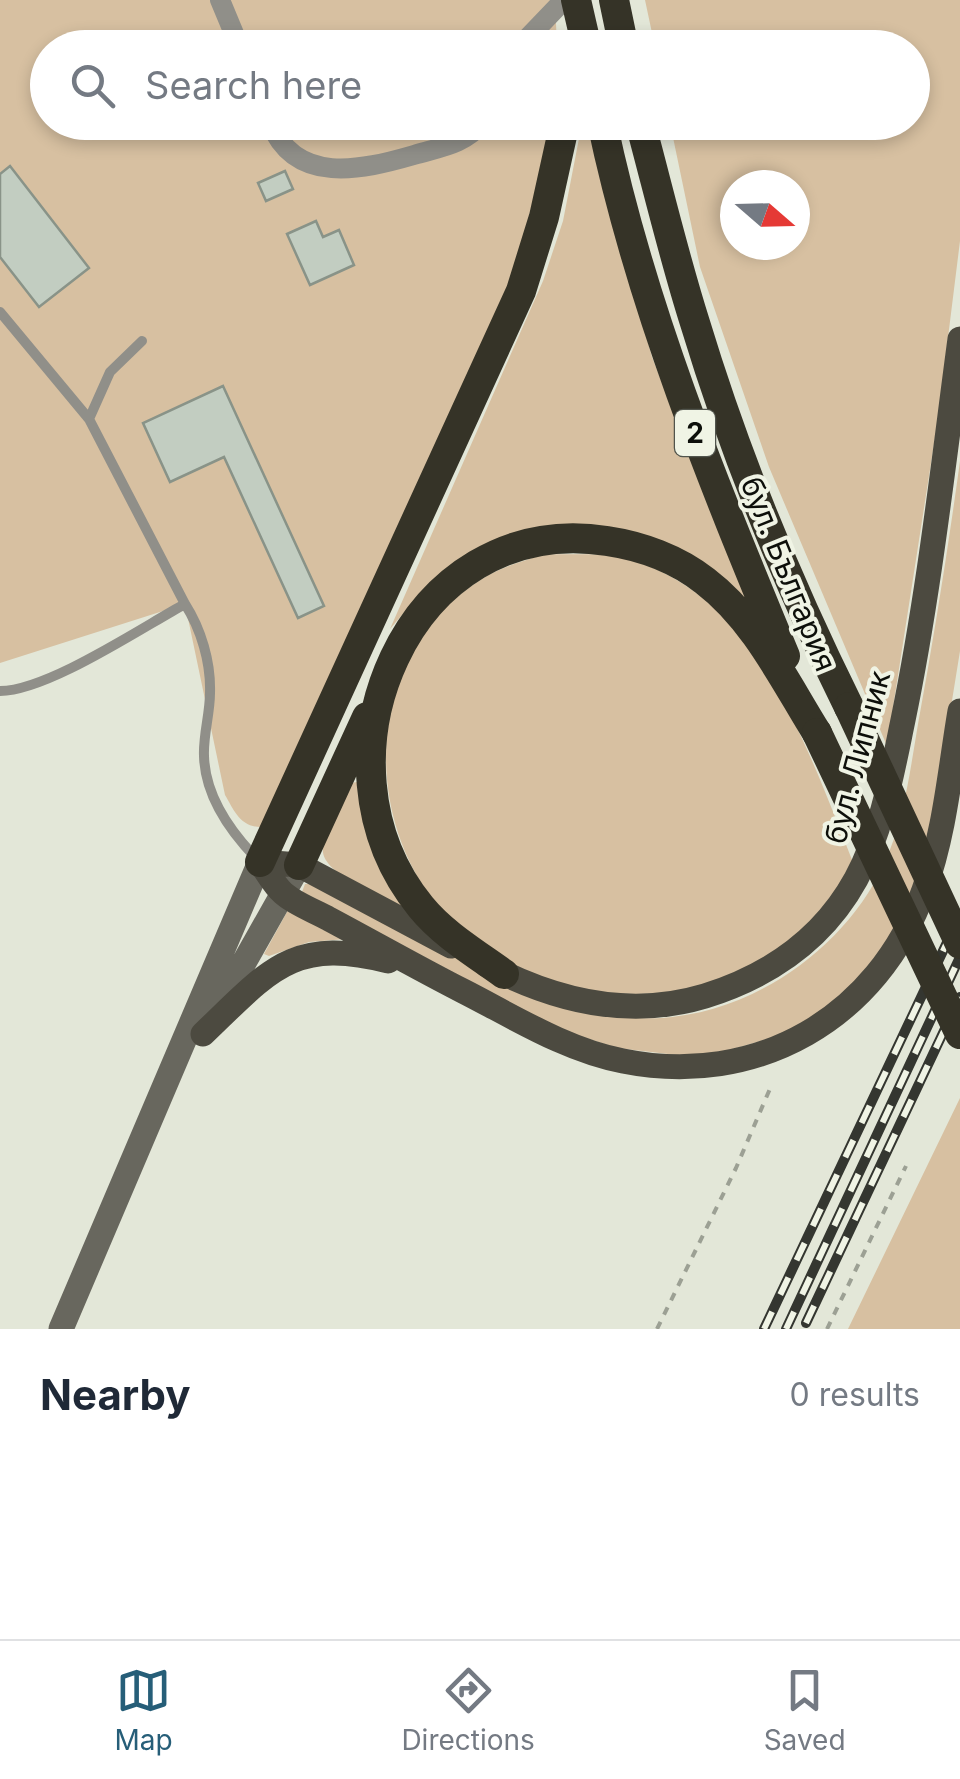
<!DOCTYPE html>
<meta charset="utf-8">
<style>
:root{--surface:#fff;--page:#f6f6f7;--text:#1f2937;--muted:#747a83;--line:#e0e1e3;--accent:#265e78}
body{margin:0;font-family:Inter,sans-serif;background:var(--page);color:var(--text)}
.compass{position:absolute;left:720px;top:170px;width:90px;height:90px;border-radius:50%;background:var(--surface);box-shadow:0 5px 15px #0003;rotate:110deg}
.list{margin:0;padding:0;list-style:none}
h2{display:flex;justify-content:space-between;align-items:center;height:130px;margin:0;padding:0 40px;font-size:42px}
h2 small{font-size:32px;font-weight:400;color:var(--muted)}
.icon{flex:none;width:55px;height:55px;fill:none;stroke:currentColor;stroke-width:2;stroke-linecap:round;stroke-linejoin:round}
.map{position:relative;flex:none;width:960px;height:1329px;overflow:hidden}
.search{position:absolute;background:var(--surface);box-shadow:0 5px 15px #0003;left:30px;right:30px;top:30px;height:110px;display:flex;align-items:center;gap:25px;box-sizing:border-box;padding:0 35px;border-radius:55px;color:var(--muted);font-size:38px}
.sheet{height:310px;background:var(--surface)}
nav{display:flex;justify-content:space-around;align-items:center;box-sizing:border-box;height:140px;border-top:2px solid var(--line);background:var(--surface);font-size:28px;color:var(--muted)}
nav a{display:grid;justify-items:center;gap:5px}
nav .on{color:var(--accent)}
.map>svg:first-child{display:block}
.green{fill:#d7c0a1;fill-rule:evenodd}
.building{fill:#c2cdc1;stroke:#899388;stroke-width:2.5}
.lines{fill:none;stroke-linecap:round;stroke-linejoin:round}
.path{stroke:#9ca094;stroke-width:4;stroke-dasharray:8 8;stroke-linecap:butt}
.lane{stroke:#908f89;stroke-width:10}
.street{stroke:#908f89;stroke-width:20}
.secondary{stroke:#68675e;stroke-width:25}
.primary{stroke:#4c4a40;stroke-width:25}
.highway{stroke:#353327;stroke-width:30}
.rail-casing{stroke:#343630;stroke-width:10}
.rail{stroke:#f0f4e5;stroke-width:6;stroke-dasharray:19;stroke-linecap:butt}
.highway-bridge{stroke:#353327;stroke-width:30}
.labels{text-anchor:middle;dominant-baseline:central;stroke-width:8;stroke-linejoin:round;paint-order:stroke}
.shield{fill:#f0f4e5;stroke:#51544c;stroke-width:2.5}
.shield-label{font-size:28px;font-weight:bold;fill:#0d0f0a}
.street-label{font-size:30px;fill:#0d0f0a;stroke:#f0f4e5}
</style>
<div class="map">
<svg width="960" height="1329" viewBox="0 0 960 1329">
<rect width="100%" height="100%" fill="#e3e7d8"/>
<!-- green -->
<path class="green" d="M0,0H555L557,47L48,48V122L554,123L510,287L261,827C240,827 234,810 225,795L185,604L0,663Z
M645,0H960V241L938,418L887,746L769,467L700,267L670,123L912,122V48L655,47ZM735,185H795V245H735Z
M582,123H588L652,357L747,602L631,532L595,525L549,528L498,541L453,565L418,596L390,629L543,281L563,221Z
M960,461V651L935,806L920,875L888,942L838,1001L788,1033L716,1054L685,1056L617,1048L561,1030L302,892L305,884H310C387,917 464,950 541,983C564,992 601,1015 625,1017C730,1029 841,958 884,864C904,821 910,771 918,724C934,637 948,549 960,461Z
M545,554C567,555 591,553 613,556C755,582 808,751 855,867C838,888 815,927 793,943C711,1004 597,1010 507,962C494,955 483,943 472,934C459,923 442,913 432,899C359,800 371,646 482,579C501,567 523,561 545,554Z
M361,781L404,906L400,907C381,896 319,873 323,848C327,826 343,803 352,783Z
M288,910L346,939L309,942L269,956L264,954Z
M960,1098V1329H848Z"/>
<!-- building -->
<path class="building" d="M10,166L89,268L39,307L0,257V174Z
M285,171L293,189L266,201L258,183Z
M316,221L323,237L339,230L354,265L310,285L287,234Z
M223,386L324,606L298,618L224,457L170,482L143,423Z"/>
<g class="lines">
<!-- path -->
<path class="path" d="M657,1329L736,1168L772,1084
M827,1329L906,1166"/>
<!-- lane -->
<path class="lane" d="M0,312L89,419L185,604
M89,419L110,372L142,341
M0,691C47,691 141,628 185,604C201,629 211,662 210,693C210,714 203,735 204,756C205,795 230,831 256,858"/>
<!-- street -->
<path class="street" d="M220,0L240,48
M518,48L562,2
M270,122C295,186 362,170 414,155C441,147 464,145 483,122"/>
<!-- secondary -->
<path class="secondary" d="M210,1023L299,865
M61,1329L260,862"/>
<!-- primary -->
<path class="primary" d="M260,862L299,865L451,946
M260,862C267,872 274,885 283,893C295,904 315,911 329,919C374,943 418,968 463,991C514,1017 566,1050 623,1061C757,1088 878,1018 924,890C945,833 950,770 960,711
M487,965C555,1001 629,1019 705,996C769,976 823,939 856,879C882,831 892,773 903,720C929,594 943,466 960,339
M203,1034C268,972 292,936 388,961"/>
<!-- highway -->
<path class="highway" d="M576,0L587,48
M614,0L624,48
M602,122C641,308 713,482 785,656
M640,122C658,189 674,257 695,323C735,455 788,584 849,707
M260,862L521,291L544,217L565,122
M299,865L367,717
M504,974C475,953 443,934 421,907C302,762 407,510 607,541C641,546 677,559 705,581C755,619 784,680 817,733"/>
<defs>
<path id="rail" d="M806,1323L960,997
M764,1329L960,915
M786,1329L960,957"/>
</defs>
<!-- rail casing -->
<use href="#rail" class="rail-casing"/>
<!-- rail -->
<use href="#rail" class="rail"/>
<!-- highway-bridge -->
<path class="highway-bridge" d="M849,707L960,944
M817,733L960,1034"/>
</g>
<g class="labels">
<!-- shield labels -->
<rect class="shield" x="675" y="410" width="40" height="46" rx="8"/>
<g class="shield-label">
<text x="695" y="433">2</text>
</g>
<!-- street labels -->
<g class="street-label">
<text transform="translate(789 574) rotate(68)">бул. България</text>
<text transform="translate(857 757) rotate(-75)">бул. Липник</text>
</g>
</g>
</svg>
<svg class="compass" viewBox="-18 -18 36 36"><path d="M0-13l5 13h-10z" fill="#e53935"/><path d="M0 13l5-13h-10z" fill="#747a83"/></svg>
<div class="search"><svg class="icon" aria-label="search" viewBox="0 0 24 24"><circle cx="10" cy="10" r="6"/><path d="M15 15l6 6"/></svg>Search here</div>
</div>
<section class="sheet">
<h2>Nearby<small>0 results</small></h2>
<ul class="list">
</ul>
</section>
<nav>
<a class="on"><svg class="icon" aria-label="map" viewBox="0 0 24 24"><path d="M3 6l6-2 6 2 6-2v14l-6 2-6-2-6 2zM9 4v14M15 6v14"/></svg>Map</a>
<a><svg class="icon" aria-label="directions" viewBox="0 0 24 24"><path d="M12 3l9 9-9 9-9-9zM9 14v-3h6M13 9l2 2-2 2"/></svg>Directions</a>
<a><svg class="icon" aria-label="saved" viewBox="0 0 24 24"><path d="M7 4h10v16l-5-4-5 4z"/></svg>Saved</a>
</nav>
